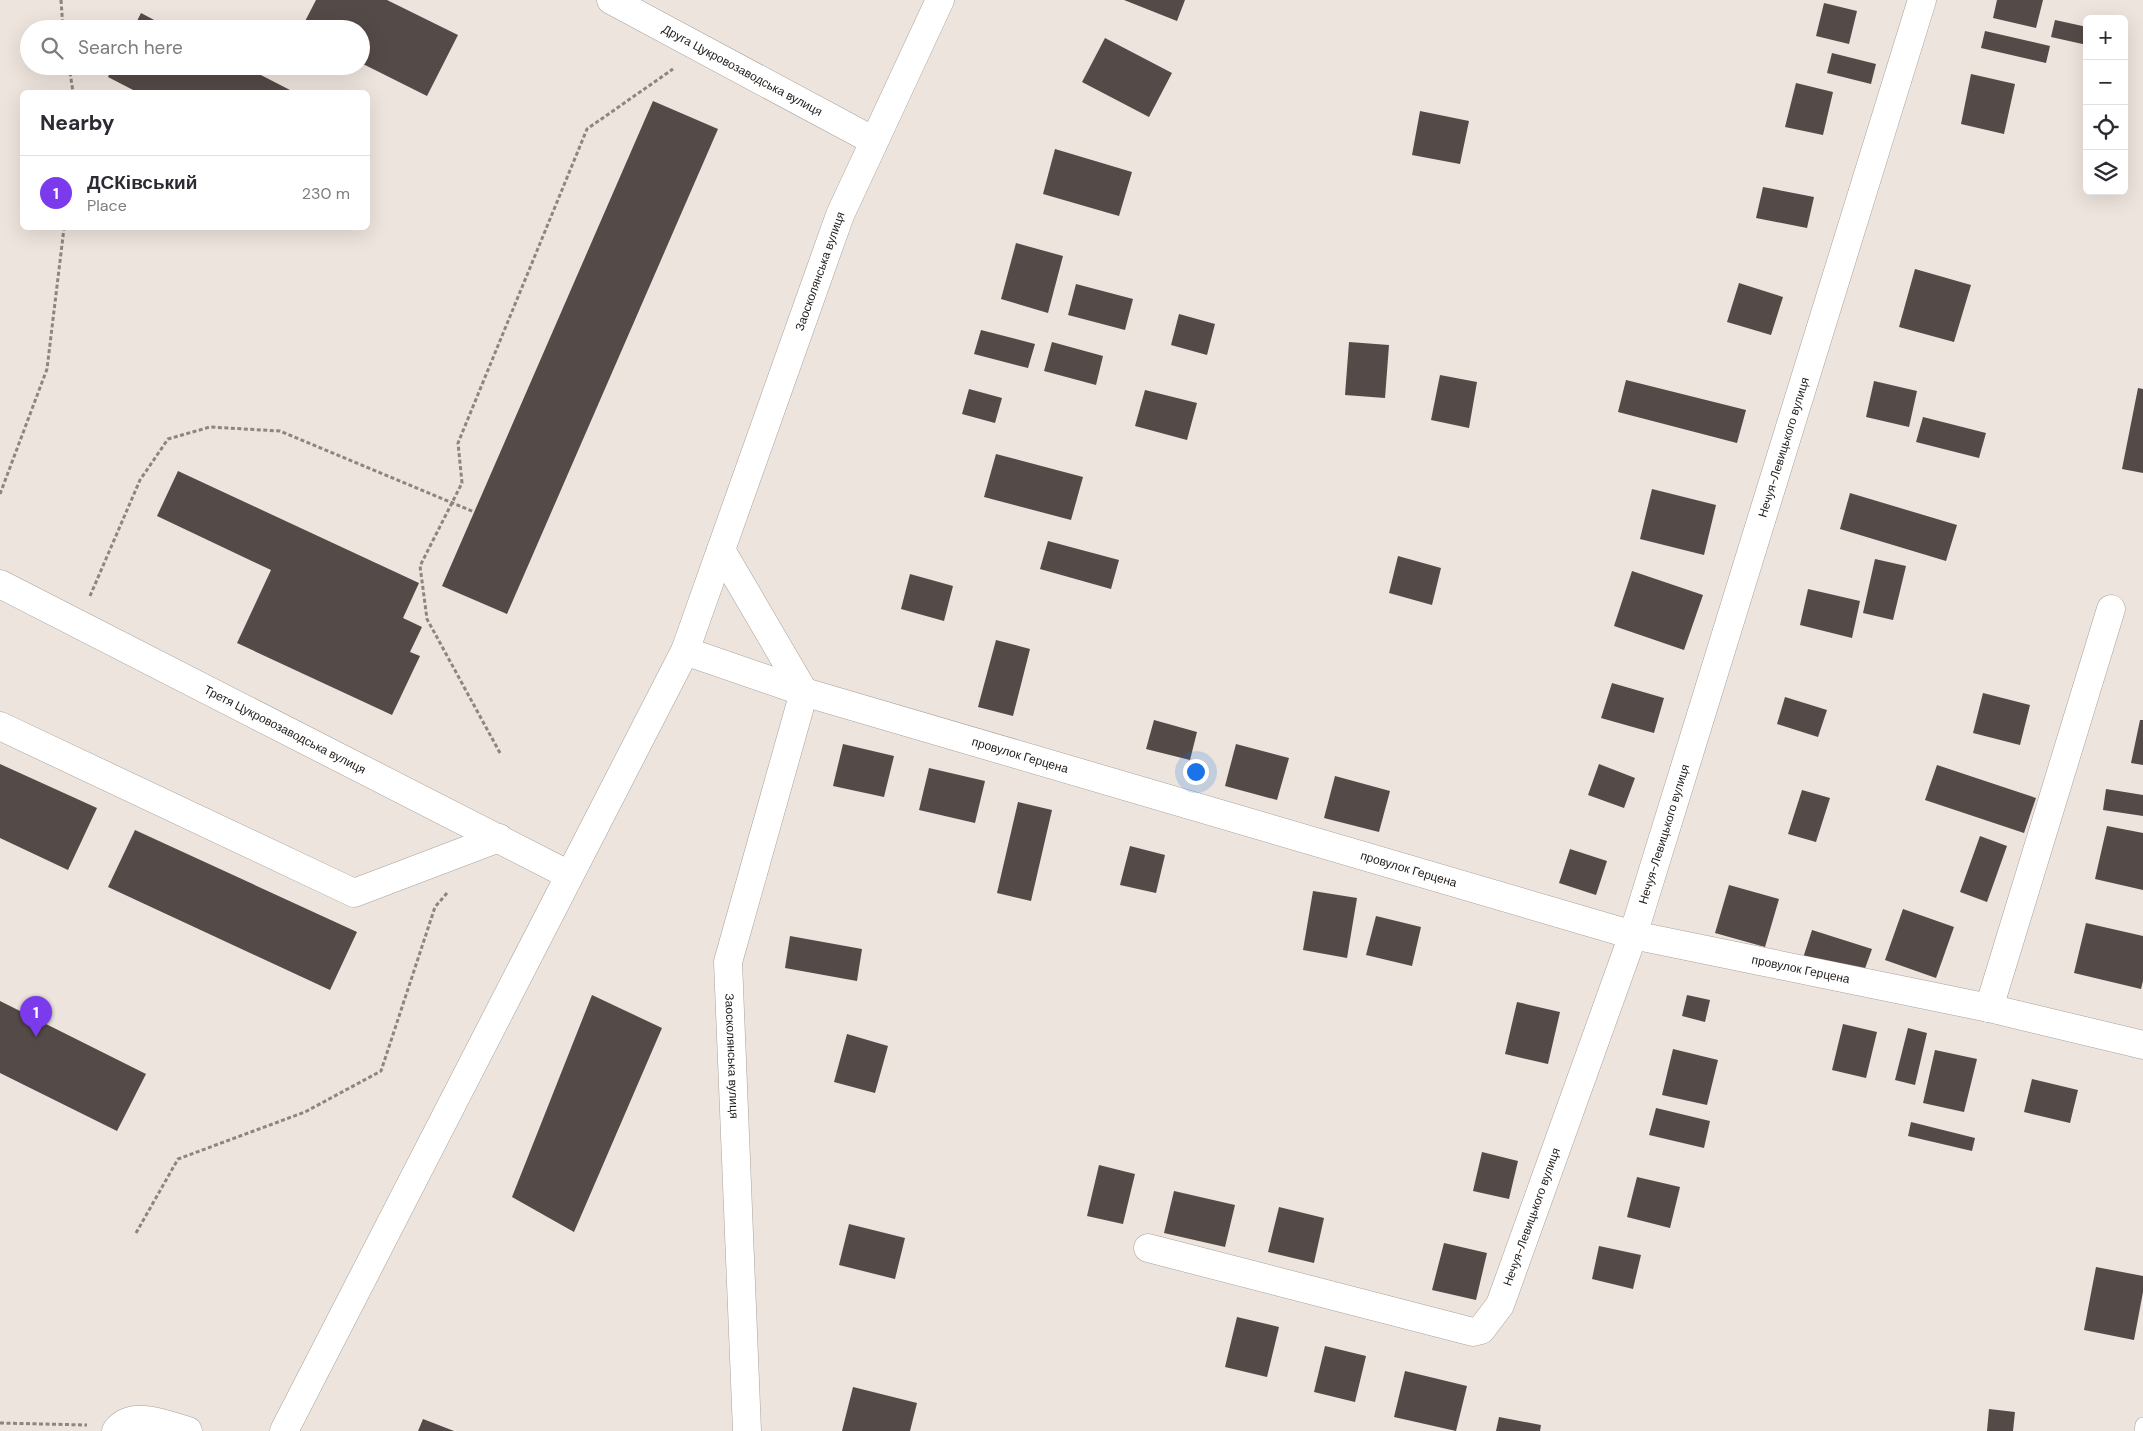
<!DOCTYPE html>
<meta charset="utf-8">
<style>
:root{--surface:#fff;--page:#f2f2f3;--text:#2b2b33;--muted:#7c7c81;--line:#e1e1e2;--accent:#7c3aed}
body{margin:0;font-family:"DM Sans",sans-serif;background:var(--page);color:var(--text)}
.controls{position:absolute;right:15px;top:15px;display:grid;overflow:hidden;border-radius:8px;box-shadow:0 5px 20px #0002}
.controls button{width:45px;height:45px;display:grid;place-items:center;padding:0;border:0;border-bottom:1px solid var(--line);background:var(--surface);color:var(--text);font:25px sans-serif}
.you{position:absolute;left:1195px;top:771px;width:18px;height:18px;margin:-12px;border:4px solid #fff;border-radius:50%;background:#1a73e8;box-shadow:0 0 0 8px #1a73e833}
.badge{display:grid;place-items:center;width:32px;height:32px;border-radius:50%;background:var(--accent);color:#fff;font-size:16px;font-weight:700}
.pin{position:absolute;translate:-50% -41px;filter:drop-shadow(0 1px 2px #0008)}
.pin::after{content:'';position:absolute;top:26px;width:18px;height:15px;background:inherit;clip-path:polygon(0 0,100% 0,50% 100%)}
.list{margin:0;padding:0;list-style:none}
h2{display:flex;justify-content:space-between;align-items:center;height:65px;margin:0;padding:0 20px;font-size:21px}
h2 small{font-size:16px;font-weight:400;color:var(--muted)}
.list li{display:grid;grid-template-columns:32px 1fr auto;gap:15px;align-items:center;box-sizing:border-box;height:75px;padding:0 20px;border-top:1px solid var(--line)}
.list b{display:block;font-size:19px;white-space:nowrap}
.list p{margin:0;font-size:16px;white-space:nowrap;color:var(--muted)}
.list em{font-size:16px;font-style:normal;color:var(--muted)}
.icon{flex:none;width:28px;height:28px;fill:none;stroke:currentColor;stroke-width:2;stroke-linecap:round;stroke-linejoin:round}
.map{position:relative;flex:none;width:2143px;height:1431px;overflow:hidden}
.search{position:absolute;background:var(--surface);box-shadow:0 5px 20px #0002;left:20px;top:20px;width:350px;height:55px;display:flex;align-items:center;gap:12px;box-sizing:border-box;padding:0 18px;border-radius:28px;color:var(--muted);font-size:19px}
.panel{position:absolute;background:var(--surface);box-shadow:0 5px 20px #0002;left:20px;top:90px;width:350px;height:140px;border-radius:8px}
.map>svg:first-child{display:block}
.building{fill:#544a47}
.lines{fill:none;stroke-linecap:round;stroke-linejoin:round}
.lane-casing{stroke:#a9a19a;stroke-width:16}
.street-casing{stroke:#a9a19a;stroke-width:29}
.secondary-casing{stroke:#a9a19a;stroke-width:29}
.path{stroke:#8c8581;stroke-width:3;stroke-dasharray:4 2.5;stroke-linecap:butt}
.lane{stroke:#fff;stroke-width:15}
.street{stroke:#fff;stroke-width:28}
.secondary{stroke:#fff;stroke-width:28}
.labels{text-anchor:middle;dominant-baseline:central;stroke-width:5;stroke-linejoin:round;paint-order:stroke}
.street-label{font-size:12px;fill:#1f1c1a;stroke:#ede4dd}
</style>
<div class="map">
<svg width="2143" height="1431" viewBox="0 0 2143 1431">
<rect width="100%" height="100%" fill="#ede4dd"/>
<!-- building -->
<path class="building" d="M316,0H387L458,35L427,96L361,63V29H301Z
M1124,0H1185L1177,21Z
M1997,0H2043L2036,28L1993,18Z
M1824,3L1857,11L1849,44L1816,36Z
M141,13L171,29H133Z
M2055,20L2087,27V45L2051,37Z
M1985,31L2050,46L2046,63L1981,48Z
M1105,38L1172,73L1149,117L1082,82Z
M1832,53L1876,64L1871,84L1827,73Z
M113,66H243L290,90L289,92H137L108,77Z
M1971,74L2015,84L2004,134L1961,124Z
M1796,83L1833,92L1823,135L1785,127Z
M653,101L718,129L507,614L442,586Z
M1420,111L1469,121L1460,164L1412,155Z
M1055,149L1132,172L1119,216L1043,194Z
M1763,187L1814,197L1807,228L1756,218Z
M1016,243L1063,256L1048,313L1001,299Z
M1915,269L1971,285L1954,342L1899,327Z
M1739,283L1783,297L1771,335L1727,322Z
M1076,284L1133,299L1125,330L1068,315Z
M1179,314L1215,324L1207,355L1171,345Z
M981,330L1035,344L1028,368L974,354Z
M1052,342L1103,356L1096,385L1044,371Z
M1349,342L1389,345L1385,398L1345,395Z
M1440,375L1477,382L1469,428L1431,420Z
M1626,380L1746,410L1737,443L1618,412Z
M1874,381L1917,391L1909,427L1866,417Z
M2138,388L2143,389V473L2122,469Z
M969,389L1002,398L995,423L962,414Z
M1145,390L1197,403L1187,440L1135,426Z
M1923,417L1986,433L1979,458L1916,442Z
M996,454L1083,477L1071,520L984,497Z
M178,471L419,583L403,618L422,627L410,652L420,656L392,715L237,643L271,570L157,516Z
M1652,489L1716,505L1704,555L1640,539Z
M1850,493L1957,525L1946,561L1840,529Z
M1048,541L1119,560L1111,589L1040,569Z
M1398,556L1441,568L1432,605L1389,593Z
M1875,559L1906,566L1893,620L1863,613Z
M1632,571L1703,595L1684,650L1614,626Z
M910,574L953,586L944,621L901,609Z
M1808,589L1860,601L1852,638L1800,625Z
M996,640L1030,649L1013,716L978,707Z
M1612,683L1664,698L1654,733L1601,718Z
M1983,693L2030,705L2020,745L1973,733Z
M1785,697L1827,710L1818,737L1777,724Z
M1154,720L1197,732L1190,760L1146,749Z
M2140,720H2143V765L2131,763Z
M843,744L894,756L884,797L833,786Z
M1236,744L1289,758L1277,800L1225,786Z
M0,764L97,808L68,870L0,838Z
M1599,764L1635,778L1624,808L1588,795Z
M1937,765L2036,798L2024,833L1925,800Z
M929,768L985,781L975,823L919,810Z
M1335,776L1390,791L1379,832L1324,818Z
M2106,789L2143,795V816L2103,810Z
M1802,790L1830,798L1816,842L1788,834Z
M1018,802L1052,810L1031,901L997,893Z
M2107,826L2143,833V890L2095,879Z
M135,830L357,932L330,990L108,887Z
M1980,836L2007,846L1987,902L1960,892Z
M1130,846L1165,855L1156,893L1120,885Z
M1570,849L1607,861L1596,895L1559,883Z
M1729,885L1779,899L1765,947L1715,933Z
M1313,891L1357,898L1347,958L1303,950Z
M1903,909L1954,927L1936,978L1885,960Z
M1376,916L1421,927L1412,966L1366,955Z
M2086,923L2143,936V981L2141,989L2074,973Z
M1812,930L1872,949L1862,977L1803,958Z
M790,936L862,949L857,981L785,968Z
M592,995L662,1028L574,1232L512,1197Z
M1687,995L1710,1000L1705,1022L1682,1016Z
M0,1001L146,1074L117,1131L0,1073Z
M1517,1002L1560,1012L1548,1064L1505,1054Z
M1843,1024L1877,1032L1866,1078L1832,1070Z
M1908,1028L1927,1033L1915,1085L1895,1080Z
M847,1034L888,1046L875,1093L834,1082Z
M1673,1049L1718,1060L1707,1105L1662,1095Z
M1935,1050L1977,1059L1964,1112L1923,1103Z
M2032,1079L2078,1090L2070,1123L2024,1112Z
M1656,1108L1710,1121L1704,1148L1649,1135Z
M1911,1122L1975,1138L1972,1151L1908,1136Z
M1482,1152L1518,1161L1509,1199L1473,1191Z
M1099,1165L1135,1174L1123,1224L1087,1216Z
M1637,1177L1680,1187L1670,1228L1627,1217Z
M1174,1191L1235,1205L1225,1247L1164,1233Z
M1279,1207L1324,1218L1314,1263L1268,1252Z
M849,1224L905,1238L895,1279L839,1265Z
M1444,1243L1487,1253L1476,1300L1432,1290Z
M1599,1246L1641,1255L1633,1289L1592,1279Z
M2096,1267L2143,1276V1292L2134,1340L2084,1330Z
M1237,1317L1279,1327L1267,1377L1225,1367Z
M1325,1346L1366,1356L1355,1402L1314,1392Z
M1405,1371L1467,1386L1456,1431L1394,1417Z
M853,1387L917,1403L910,1431H842Z
M1989,1409L2015,1412L2013,1431H1987Z
M1499,1417L1541,1425L1540,1431H1496Z
M423,1419L454,1431H418Z"/>
<g class="lines">
<defs>
<path id="lane" d="M2142,1431L2143,1425"/>
<g id="street">
<path id="s1" d="M611,0L874,141"/>
<path id="s2" d="M721,550L804,692L728,962L747,1431"/>
<path id="s3" d="M0,584L569,875"/>
<path id="s4" d="M685,651L804,692L1633,935L1989,1008L2143,1045"/>
<path d="M0,726L354,893L499,838"/>
<path d="M1989,1008L2111,609"/>
<path id="s5" d="M1148,1248L1473,1332L1481,1330L1500,1305L1633,935L1922,0"/>
<path d="M116,1431C132,1409 167,1425 188,1431"/>
</g>
<g id="secondary">
<path id="s6" d="M284,1431L685,651L840,215L940,0"/>
</g>
</defs>
<!-- lane casing -->
<use href="#lane" class="lane-casing"/>
<!-- street casing -->
<use href="#street" class="street-casing"/>
<!-- secondary casing -->
<use href="#secondary" class="secondary-casing"/>
<!-- path -->
<path class="path" d="M61,0L63,29
M69,66L73,92
M0,494L47,369L64,228
M90,596L140,480L168,439L210,427L280,431L474,512
M500,753L427,619L420,566L462,483L458,443L587,129L673,69
M136,1233L178,1159L305,1112L381,1071L435,907L447,893
M0,1423L87,1425"/>
<!-- lane -->
<use href="#lane" class="lane"/>
<!-- street -->
<use href="#street" class="street"/>
<!-- secondary -->
<use href="#secondary" class="secondary"/>
</g>
<g class="labels">
<!-- street labels -->
<g class="street-label">
<text stroke="none"><textPath href="#s1" startOffset="149">Друга Цукровозаводська вулиця</textPath></text>
<text stroke="none"><textPath href="#s6" startOffset="1280">Заосколянська вулиця</textPath></text>
<text stroke="none"><textPath href="#s5" startOffset="1279">Нечуя-Левицького вулиця</textPath></text>
<text stroke="none"><textPath href="#s3" startOffset="320">Третя Цукровозаводська вулиця</textPath></text>
<text stroke="none"><textPath href="#s4" startOffset="351">провулок Герцена</textPath></text>
<text stroke="none"><textPath href="#s5" startOffset="874">Нечуя-Левицького вулиця</textPath></text>
<text stroke="none"><textPath href="#s4" startOffset="756">провулок Герцена</textPath></text>
<text stroke="none"><textPath href="#s4" startOffset="1161">провулок Герцена</textPath></text>
<text stroke="none"><textPath href="#s2" startOffset="539">Заосколянська вулиця</textPath></text>
<text stroke="none"><textPath href="#s5" startOffset="469">Нечуя-Левицького вулиця</textPath></text>
</g>
</g>
</svg>
<div class="controls">
<button>+</button>
<button>−</button>
<button><svg class="icon" aria-label="locate" viewBox="0 0 24 24"><circle cx="12" cy="12" r="6"/><path d="M12 2v4M12 18v4M2 12h4M18 12h4"/></svg></button>
<button><svg class="icon" aria-label="layers" viewBox="0 0 24 24"><path d="M12 4l9 5-9 5-9-5zM3 14l9 5 9-5"/></svg></button>
</div>
<div class="you"></div>
<div class="pin badge" style="left:36px;top:1037px">1</div>
<div class="search"><svg class="icon" aria-label="search" viewBox="0 0 24 24"><circle cx="10" cy="10" r="6"/><path d="M15 15l6 6"/></svg>Search here</div>
<section class="panel">
<h2>Nearby<small></small></h2>
<ul class="list">
<li><span class="badge">1</span><div><b>ДСКівський</b><p>Place</p></div><em>230 m</em></li>
</ul>
</section>
</div>
